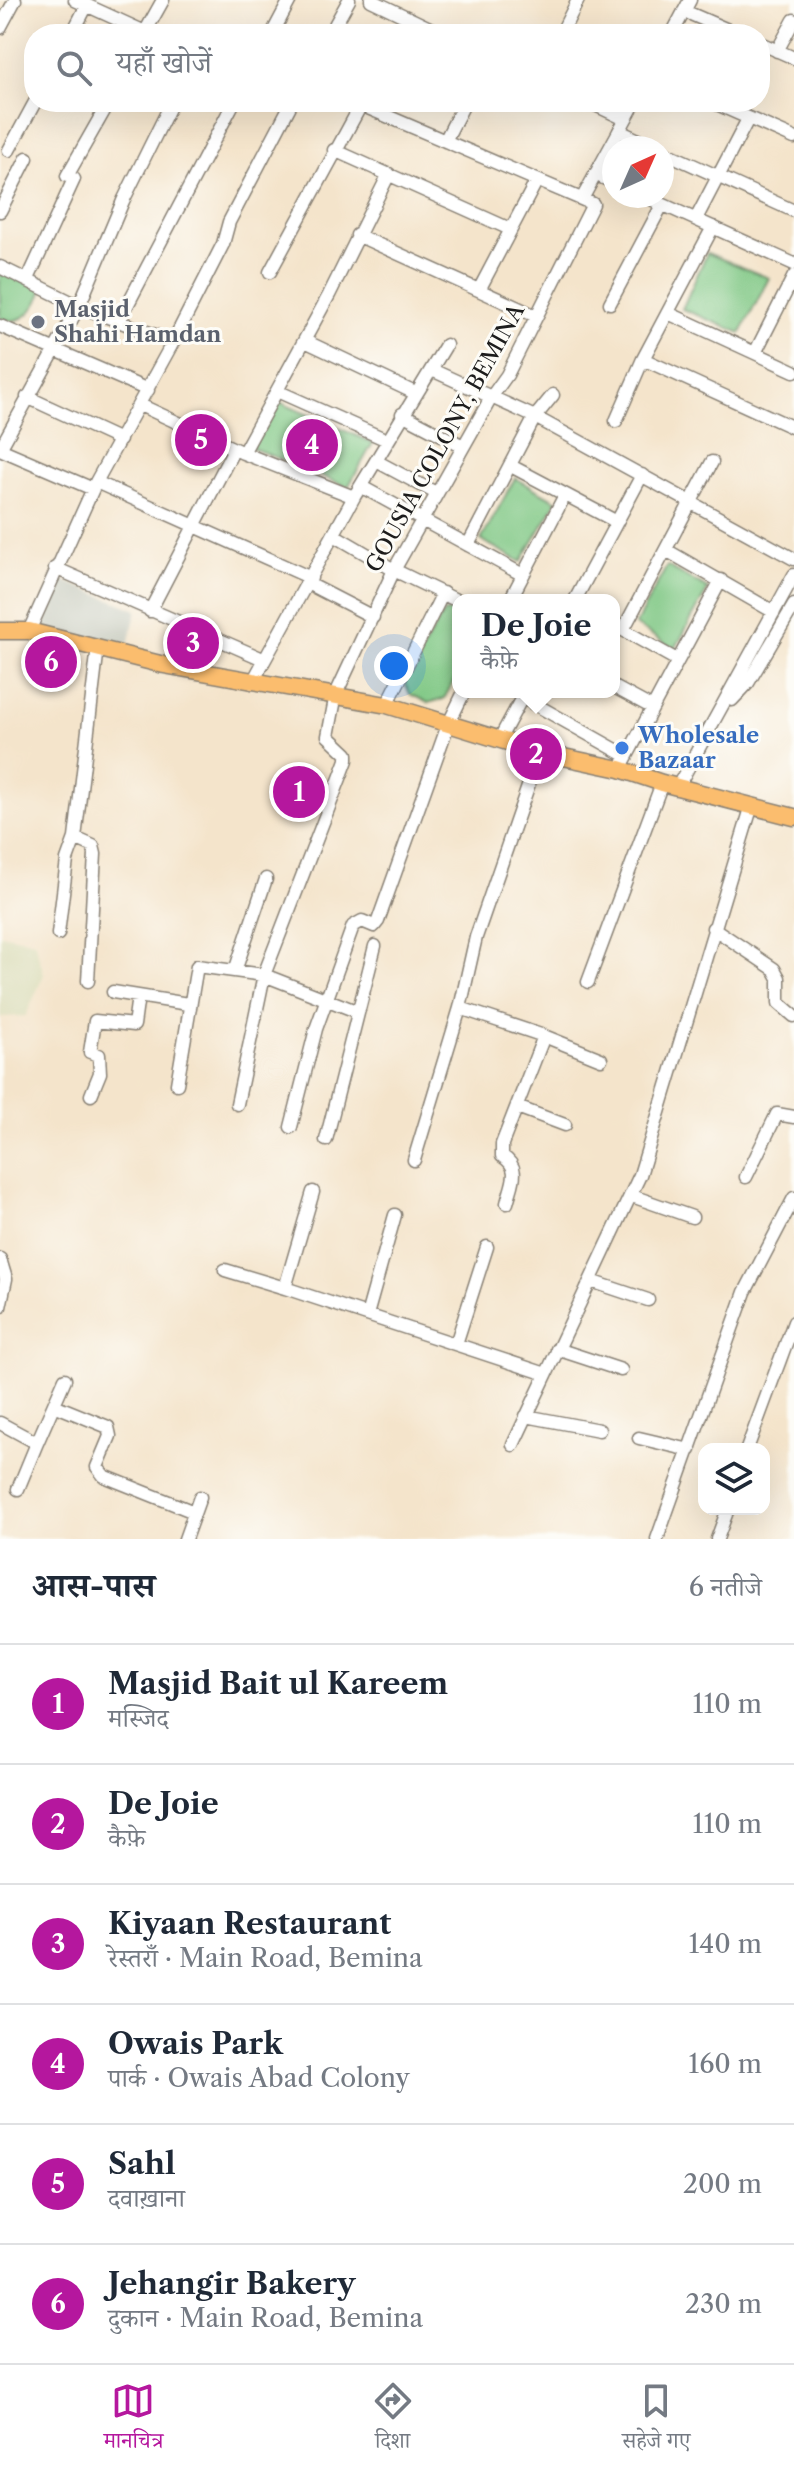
<!DOCTYPE html>
<html lang="hi">
<meta charset="utf-8">
<style>
:root{--surface:#fff;--page:#f6f6f7;--text:#1f2937;--muted:#747a83;--line:#e0e1e3;--accent:#b5179e}
body{margin:0;font-family:"Libre Caslon Text","Noto Serif Devanagari",serif;background:var(--page);color:var(--text)}
.controls{position:absolute;right:24px;bottom:24px;display:grid;overflow:hidden;border-radius:16px;box-shadow:0 8px 32px #0002}
.controls button{width:72px;height:72px;display:grid;place-items:center;padding:0;border:0;border-bottom:2px solid var(--line);background:var(--surface);color:var(--text);font:40px sans-serif}
.compass{position:absolute;left:602px;top:136px;width:72px;height:72px;border-radius:50%;background:var(--surface);box-shadow:0 8px 32px #0002;rotate:45deg}
.you{position:absolute;left:394px;top:666px;width:28px;height:28px;margin:-20px;border:6px solid #fff;border-radius:50%;background:#1a73e8;box-shadow:0 0 0 12px #1a73e833}
.badge{display:grid;place-items:center;width:52px;height:52px;border-radius:50%;background:var(--accent);color:#fff;font-size:26px;font-weight:700}
.pin{position:absolute;translate:-50% -50%;border:4px solid #fff;box-shadow:0 2px 8px #0006}
.popup{position:absolute;left:452px;top:594px;width:168px;height:104px;box-sizing:border-box;display:grid;place-content:center;border-radius:16px;background:var(--surface);filter:drop-shadow(0 2px 6px #0005);font-size:26px;white-space:nowrap;color:var(--muted)}
.popup b{font-size:30px;color:var(--text)}
.popup::after{content:'';position:absolute;left:50%;top:100%;margin-left:-16px;border:16px solid transparent;border-top-color:var(--surface)}
.list{margin:0;padding:0;list-style:none}
h2{display:flex;justify-content:space-between;align-items:center;height:104px;margin:0;padding:0 32px;font-size:34px}
h2 small{font-size:26px;font-weight:400;color:var(--muted)}
.list li{display:grid;grid-template-columns:52px 1fr auto;gap:24px;align-items:center;box-sizing:border-box;height:120px;padding:0 32px;border-top:2px solid var(--line)}
.list b{display:block;font-size:30px;white-space:nowrap}
.list p{margin:0;font-size:26px;white-space:nowrap;color:var(--muted)}
.list em{font-size:26px;font-style:normal;color:var(--muted)}
.icon{flex:none;width:44px;height:44px;fill:none;stroke:currentColor;stroke-width:2;stroke-linecap:round;stroke-linejoin:round}
.map{position:relative;flex:none;width:794px;height:1539px;overflow:hidden}
.search{position:absolute;background:var(--surface);box-shadow:0 8px 32px #0002;left:24px;right:24px;top:24px;height:88px;display:flex;align-items:center;gap:20px;box-sizing:border-box;padding:0 28px;border-radius:32px;color:var(--muted);font-size:30px}
.sheet{height:824px;background:var(--surface)}
nav{display:flex;justify-content:space-around;align-items:center;box-sizing:border-box;height:112px;border-top:2px solid var(--line);background:var(--surface);font-size:22px;color:var(--muted)}
nav a{display:grid;justify-items:center;gap:4px}
nav .on{color:var(--accent)}
.map>svg:first-child{display:block}
.built{fill:#dddebc}
.industrial{fill:#c2c6b9}
.green{fill:#7fc784;stroke:#4e7250;stroke-width:2}
.lines{fill:none;stroke-linecap:round;stroke-linejoin:round}
.minor-casing{stroke:#888074;stroke-width:15}
.major-casing{stroke:#888074;stroke-width:19}
.minor{stroke:#fff;stroke-width:12}
.major{stroke:#fbbd6e;stroke-width:16}
.worship-dot{fill:#6b7280;stroke:#fdfcf7;stroke-width:3}
.shop-dot{fill:#3f7fe0;stroke:#fdfcf7;stroke-width:3}
.labels{text-anchor:middle;dominant-baseline:central;stroke-width:6;stroke-linejoin:round;paint-order:stroke}
.worship-label{font-size:22px;font-weight:bold;fill:#5b616d;stroke:#fdfcf7;text-anchor:start}
.street-label{font-size:22px;fill:#1c1c1c;stroke:#fdfcf7}
.shop-label{font-size:22px;font-weight:bold;fill:#366cbe;stroke:#fdfcf7;text-anchor:start}
</style>
<div class="map">
<svg width="794" height="1539" viewBox="0 0 794 1539">
<rect width="100%" height="100%" fill="#fdfcf7"/>
<filter id="ink" filterUnits="userSpaceOnUse"><feTurbulence type="fractalNoise" baseFrequency=".0125" numOctaves="2"/><feDisplacementMap in="SourceGraphic" scale="16" xChannelSelector="R" yChannelSelector="G"/><feConvolveMatrix kernelMatrix="1 2 1 2 8 2 1 2 1" color-interpolation-filters="sRGB"/></filter>
<filter id="wash" filterUnits="userSpaceOnUse"><feTurbulence type="fractalNoise" baseFrequency=".006" numOctaves="4" result="noise"/><feDisplacementMap in="SourceGraphic" scale="32" xChannelSelector="R" yChannelSelector="G"/><feGaussianBlur stdDeviation="1.8" result="paint"/><feColorMatrix in="noise" values="0 0 0 0 0 0 0 0 0 0 0 0 0 0 0 0 0 1.4 0 .05"/><feComposite in="paint" operator="in"/></filter>
<g filter="url(#wash)">
<rect width="100%" height="100%" fill="#f4e4cb"/>
<!-- built -->
<path class="built" d="M0,934L34,941L44,974L26,1016L0,1017Z"/>
<!-- industrial -->
<path class="industrial" d="M62,580L137,610L127,648L48,635L45,622Z"/>
<!-- green -->
<path class="green" d="M707,253L769,278L741,333L682,309Z
M0,271L43,289C37,309 22,327 0,318Z
M279,402L373,443L348,487L250,447Z
M515,478L557,501L521,562L481,540Z
M667,566L708,589L675,649L635,625Z
M458,611V673L444,699L428,703L410,694L404,681L444,612Z"/>
</g>
<g filter="url(#ink)">
<g class="lines">
<defs>
<path id="minor" d="M75,0L145,32
M371,0L442,34
M684,11L737,34
M0,28L15,0
M72,34L87,5
M144,34L163,0
M272,34L290,0
M330,34L349,0
M561,34L578,0
M672,34L690,0
M760,43L794,58
M777,51L794,20
M589,102L625,119
M712,102L794,138
M619,131L656,148
M445,141L465,102
M9,150L35,102
M334,150L510,229
M662,151L794,211
M595,174L614,183
M67,176L109,102
M644,196L794,264
M582,199L635,102
M0,211L27,158
M696,219L748,119
M357,235L536,316
M0,267L79,306L173,342
M270,272L361,105
M28,279L74,179
M479,290L537,180
M610,303L662,205
M668,313L794,371
M120,319L234,102
M0,326L148,390
M305,341L415,393
M756,351L794,276
M643,359L794,428
M432,370L535,417L794,559
M277,391L387,440
M27,397L120,440
M140,405L243,453L354,497
M402,414L463,446
M616,421L643,359L713,227
M0,449L79,306L123,201L172,102
M0,449L93,489
M243,453L329,295L389,174
M376,461L436,493
M511,466L617,522
M96,482L311,578
M362,487L523,575
M334,535L394,570L458,601
M468,545L535,417L553,395
M666,550L774,612
M55,568L263,659
M307,583L373,617
M510,600L565,495
M575,600L642,475
M150,611L234,449
M614,625L623,630L712,462
M623,630L677,660
M29,631L96,482L173,342L223,244L229,222L292,102
M252,683L354,497L446,345
M614,687L651,707
M522,697L625,755
M732,700L748,683L794,605
M387,705L443,593
M499,740L525,692
M620,769L721,580
M678,786L794,575
M75,838L93,846L95,854L88,981
M713,928L774,969L779,978V1003L794,1016
M58,934L67,860L75,838L98,647
M235,971L266,879
M588,982L662,783
M113,992L188,1004
M460,1008L544,1036L601,1059
M177,1084L197,966L264,975L356,1011
M91,1095L100,1073L99,1055L90,1052L95,1021L134,1025L138,996
M237,1104L264,975L347,760V754L328,736L336,694L394,570L492,396L507,375L593,204L354,102
M517,1107L565,1125
M291,1127L316,1029L353,926L362,921L374,926L378,921L448,725L464,692
M326,1140L375,946
M414,1160L460,1008L476,937L540,752
M746,1177L777,1114L794,1117
M632,1196L692,1217
M507,1203C512,1183 522,1168 502,1156V1144L544,1036
M0,1259L6,1279L0,1307
M225,1270L285,1288L313,1192
M591,1281L648,1300
M285,1288L543,1373
M367,1315L395,1215
M456,1344L487,1247
M557,1349L621,1370
M54,1405L108,1427L110,1436L97,1467L104,1476L194,1512
M526,1416L599,1430
M0,1423L37,1443L65,1379
M639,1438L690,1450
M513,1445L640,1175L752,805
M747,1449L794,1322
M18,1489L37,1443
M185,1539L200,1497
M657,1539L745,1292L794,1198
M717,1539L728,1509"/>
<path id="major" d="M0,631H29L164,665L387,705L540,752L620,769L662,783L794,817"/>
</defs>
<!-- minor casing -->
<use href="#minor" class="minor-casing"/>
<!-- major casing -->
<use href="#major" class="major-casing"/>
<!-- minor -->
<use href="#minor" class="minor"/>
<!-- major -->
<use href="#major" class="major"/>
</g>
</g>
<!-- markers -->
<circle class="worship-dot" cx="38" cy="322" r="8"/>
<circle class="shop-dot" cx="622" cy="748" r="8"/>
<g class="labels">
<!-- worship labels -->
<g class="worship-label">
<text x="54" y="309">Masjid<tspan x="54" dy="25">Shahi Hamdan</tspan></text>
</g>
<!-- street labels -->
<g class="street-label">
<text transform="translate(445 438) rotate(-61)">GOUSIA COLONY, BEMINA</text>
</g>
<!-- shop labels -->
<g class="shop-label">
<text x="638" y="735">Wholesale<tspan x="638" dy="25">Bazaar</tspan></text>
</g>
</g>
</svg>
<div class="controls">
<button><svg class="icon" aria-label="layers" viewBox="0 0 24 24"><path d="M12 4l9 5-9 5-9-5zM3 14l9 5 9-5"/></svg></button>
</div>
<svg class="compass" viewBox="-18 -18 36 36"><path d="M0-13l5 13h-10z" fill="#e53935"/><path d="M0 13l5-13h-10z" fill="#747a83"/></svg>
<div class="you"></div>
<div class="pin badge" style="left:299px;top:792px">1</div>
<div class="pin badge" style="left:536px;top:754px">2</div>
<div class="popup"><b>De Joie</b>कैफ़े</div>
<div class="pin badge" style="left:193px;top:643px">3</div>
<div class="pin badge" style="left:312px;top:445px">4</div>
<div class="pin badge" style="left:201px;top:440px">5</div>
<div class="pin badge" style="left:51px;top:662px">6</div>
<div class="search"><svg class="icon" aria-label="search" viewBox="0 0 24 24"><circle cx="10" cy="10" r="6"/><path d="M15 15l6 6"/></svg>यहाँ खोजें</div>
</div>
<section class="sheet">
<h2>आस-पास<small>6 नतीजे</small></h2>
<ul class="list">
<li><span class="badge">1</span><div><b>Masjid Bait ul Kareem</b><p>मस्जिद</p></div><em>110 m</em></li>
<li><span class="badge">2</span><div><b>De Joie</b><p>कैफ़े</p></div><em>110 m</em></li>
<li><span class="badge">3</span><div><b>Kiyaan Restaurant</b><p>रेस्तराँ · Main Road, Bemina</p></div><em>140 m</em></li>
<li><span class="badge">4</span><div><b>Owais Park</b><p>पार्क · Owais Abad Colony</p></div><em>160 m</em></li>
<li><span class="badge">5</span><div><b>Sahl</b><p>दवाख़ाना</p></div><em>200 m</em></li>
<li><span class="badge">6</span><div><b>Jehangir Bakery</b><p>दुकान · Main Road, Bemina</p></div><em>230 m</em></li>
</ul>
</section>
<nav>
<a class="on"><svg class="icon" aria-label="map" viewBox="0 0 24 24"><path d="M3 6l6-2 6 2 6-2v14l-6 2-6-2-6 2zM9 4v14M15 6v14"/></svg>मानचित्र</a>
<a><svg class="icon" aria-label="directions" viewBox="0 0 24 24"><path d="M12 3l9 9-9 9-9-9zM9 14v-3h6M13 9l2 2-2 2"/></svg>दिशा</a>
<a><svg class="icon" aria-label="saved" viewBox="0 0 24 24"><path d="M7 4h10v16l-5-4-5 4z"/></svg>सहेजे गए</a>
</nav>
